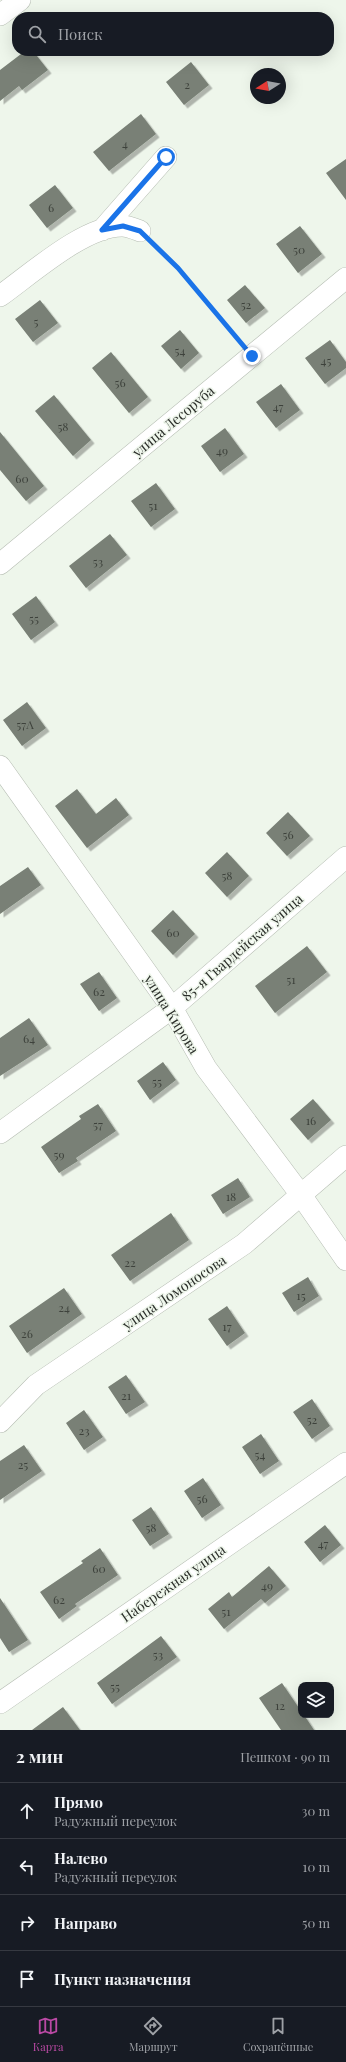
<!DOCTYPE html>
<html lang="ru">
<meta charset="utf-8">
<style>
:root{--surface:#171b24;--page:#20242c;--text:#f1f3f6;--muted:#9ea1a6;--line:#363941;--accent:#ba49a4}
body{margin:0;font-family:"Playfair Display",serif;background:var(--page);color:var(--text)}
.controls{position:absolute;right:12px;bottom:12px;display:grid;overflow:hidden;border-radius:8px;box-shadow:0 4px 16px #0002}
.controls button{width:36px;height:36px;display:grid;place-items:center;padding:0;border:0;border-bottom:1px solid var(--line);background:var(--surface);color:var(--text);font:20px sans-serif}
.compass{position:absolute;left:250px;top:68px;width:36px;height:36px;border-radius:50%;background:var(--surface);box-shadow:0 4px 16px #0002;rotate:259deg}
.stop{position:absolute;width:12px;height:12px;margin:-9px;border:3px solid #1a73e8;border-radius:50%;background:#fff}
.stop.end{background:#1a73e8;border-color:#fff;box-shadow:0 1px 4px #0008}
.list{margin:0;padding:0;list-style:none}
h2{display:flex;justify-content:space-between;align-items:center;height:52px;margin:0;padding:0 16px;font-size:17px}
h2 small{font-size:13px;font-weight:400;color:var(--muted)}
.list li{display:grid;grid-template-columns:26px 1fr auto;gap:12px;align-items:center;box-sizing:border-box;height:56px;padding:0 16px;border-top:1px solid var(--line)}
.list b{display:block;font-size:15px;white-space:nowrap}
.list p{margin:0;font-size:13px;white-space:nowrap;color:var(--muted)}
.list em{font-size:13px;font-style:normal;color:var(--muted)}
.icon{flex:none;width:22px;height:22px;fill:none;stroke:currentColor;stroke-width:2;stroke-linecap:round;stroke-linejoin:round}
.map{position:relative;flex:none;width:346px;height:1730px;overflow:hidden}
.search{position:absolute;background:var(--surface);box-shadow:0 4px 16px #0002;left:12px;right:12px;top:12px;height:44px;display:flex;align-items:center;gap:10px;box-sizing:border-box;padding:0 14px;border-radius:16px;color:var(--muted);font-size:15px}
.sheet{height:276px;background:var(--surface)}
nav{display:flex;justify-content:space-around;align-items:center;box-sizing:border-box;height:56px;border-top:1px solid var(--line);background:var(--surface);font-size:11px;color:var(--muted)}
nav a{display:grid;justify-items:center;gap:2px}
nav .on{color:var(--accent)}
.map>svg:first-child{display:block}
.building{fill:#798076;filter:url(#shadow)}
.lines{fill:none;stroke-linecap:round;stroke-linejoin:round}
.minor-casing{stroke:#b6bdb3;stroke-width:22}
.path{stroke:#8b9089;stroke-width:2.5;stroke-dasharray:2 3;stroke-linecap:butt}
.minor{stroke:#fff;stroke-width:21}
.route{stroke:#1a73e8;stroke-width:5}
.labels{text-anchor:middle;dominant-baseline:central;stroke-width:3;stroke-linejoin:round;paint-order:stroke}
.number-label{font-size:12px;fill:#3e423c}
.street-label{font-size:14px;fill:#2a2d29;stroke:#eef6eb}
</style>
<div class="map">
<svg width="346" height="1730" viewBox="0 0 346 1730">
<defs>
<filter id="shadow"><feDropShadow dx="3.5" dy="3.5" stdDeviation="0" flood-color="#0004"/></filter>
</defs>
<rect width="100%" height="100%" fill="#eef6eb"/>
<!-- building -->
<path class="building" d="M25,51H33L48,70L22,90L19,86L0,101V70Z
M191,62L209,85L184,105L166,82Z
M141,114L156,134L109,171L93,152Z
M346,159V200L326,173Z
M55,185L73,208L47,228L29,205Z
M300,226L322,254L298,273L276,244Z
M245,285L265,308L246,323L227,300Z
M40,300L58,323L33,342L15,319Z
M180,330L199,353L181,369L161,346Z
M330,340L346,362V368L325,384L305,358Z
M111,352L148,397L129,413L92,368Z
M281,384L300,410L276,428L256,402Z
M54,395L91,440L73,456L35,411Z
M225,428L244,454L220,472L201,446Z
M0,432L44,486L26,501L0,470Z
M156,483L175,509L151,527L131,501Z
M110,534L127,555L86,588L69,566Z
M36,596L55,622L31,640L12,614Z
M27,702L46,728L22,746L3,720Z
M77,789L96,814L116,798L129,815L87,848L55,806Z
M288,812L310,836L287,856L266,833Z
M227,852L249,876L227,897L205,873Z
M28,867L41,885L0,914V886Z
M173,910L195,934L173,955L151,931Z
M307,946L327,972L275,1013L255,986Z
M99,972L117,998L99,1011L80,984Z
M29,1018L48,1045L0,1076V1038Z
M163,1062L176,1080L150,1100L137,1081Z
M313,1099L331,1120L308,1140L290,1119Z
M98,1104L116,1131L76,1158L78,1161L59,1173L41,1147L81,1119L79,1116Z
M238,1178L250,1197L223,1214L211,1195Z
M171,1213L189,1240L130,1281L111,1255Z
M308,1277L319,1296L294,1312L282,1293Z
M64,1288L82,1314L27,1353L9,1326Z
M227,1306L245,1333L227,1346L208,1319Z
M126,1375L145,1402L126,1414L108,1387Z
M312,1399L330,1426L312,1439L293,1412Z
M84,1410L103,1437L84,1450L66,1423Z
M261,1434L279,1461L260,1474L242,1447Z
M24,1445L42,1471L0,1500V1461Z
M203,1478L221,1505L202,1518L184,1491Z
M151,1507L169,1534L150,1546L132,1520Z
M325,1525L341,1545L320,1562L304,1542Z
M100,1548L118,1575L75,1604L77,1606L59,1619L40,1592L83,1563L81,1561Z
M269,1566L286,1586L265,1603L261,1599L224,1629L208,1609L229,1592L232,1597Z
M0,1598L28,1640L9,1652L0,1638Z
M161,1636L177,1657L112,1704L97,1683Z
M282,1683L301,1711V1715H304L314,1730H281L259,1698Z
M63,1707L80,1730H32Z"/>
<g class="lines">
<defs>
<path id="minor" d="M0,15L20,0
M102,230L166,157
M0,296C31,274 84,226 122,226C128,226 135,229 140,231
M0,564L346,278
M0,766L172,1008L206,1068L301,1195L346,1260
M0,1133L172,1008L346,857
M0,1422L36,1385L244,1244L346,1156
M0,1703L346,1463"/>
</defs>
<!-- minor casing -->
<use href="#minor" class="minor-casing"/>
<!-- path -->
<path class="path" d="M155,245L178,268L239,341"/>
<!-- minor -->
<use href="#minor" class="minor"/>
</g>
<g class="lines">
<!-- route -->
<path class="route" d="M166,157L102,230L123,226L140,231L178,268L252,356"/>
</g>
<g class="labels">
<!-- number labels -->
<g class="number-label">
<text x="187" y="84">2</text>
<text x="125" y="143">4</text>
<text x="51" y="207">6</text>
<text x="299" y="249">50</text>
<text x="246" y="304">52</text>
<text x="36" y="321">5</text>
<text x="180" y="350">54</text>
<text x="326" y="360">45</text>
<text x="120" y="382">56</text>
<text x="278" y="406">47</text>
<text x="63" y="426">58</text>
<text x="222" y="450">49</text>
<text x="22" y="478">60</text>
<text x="153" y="505">51</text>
<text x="98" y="561">53</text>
<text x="34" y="618">55</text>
<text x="25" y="724">57А</text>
<text x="288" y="834">56</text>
<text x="227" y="875">58</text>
<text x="173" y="932">60</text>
<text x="291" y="979">51</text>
<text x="99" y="991">62</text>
<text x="29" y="1038">64</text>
<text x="157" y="1081">55</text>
<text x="311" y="1120">16</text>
<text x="98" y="1124">57</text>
<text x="59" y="1154">59</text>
<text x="231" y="1196">18</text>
<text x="130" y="1262">22</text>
<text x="301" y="1295">15</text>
<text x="64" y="1307">24</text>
<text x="227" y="1326">17</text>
<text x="27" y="1333">26</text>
<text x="126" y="1395">21</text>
<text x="312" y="1419">52</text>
<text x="84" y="1430">23</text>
<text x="260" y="1454">54</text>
<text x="23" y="1464">25</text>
<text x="202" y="1498">56</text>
<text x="151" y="1527">58</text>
<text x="323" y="1543">47</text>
<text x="99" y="1568">60</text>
<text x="267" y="1585">49</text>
<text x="59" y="1599">62</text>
<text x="226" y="1611">51</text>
<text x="158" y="1654">53</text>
<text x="115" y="1686">55</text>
<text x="280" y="1705">12</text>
</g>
<!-- street labels -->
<g class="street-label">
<text transform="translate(173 421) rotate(-40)">улица Лесоруба</text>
<text transform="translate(242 947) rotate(-41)">85-я Гвардейская улица</text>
<text transform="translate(172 1014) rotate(58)">улица Кирова</text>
<text transform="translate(174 1292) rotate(-34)">улица Ломоносова</text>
<text transform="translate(173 1583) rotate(-35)">Набережная улица</text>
</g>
</g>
</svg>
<div class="controls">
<button><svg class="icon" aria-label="layers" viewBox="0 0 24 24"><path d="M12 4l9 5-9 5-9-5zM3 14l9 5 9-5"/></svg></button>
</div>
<svg class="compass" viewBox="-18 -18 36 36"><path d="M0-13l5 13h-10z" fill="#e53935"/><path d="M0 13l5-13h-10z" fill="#9ea1a6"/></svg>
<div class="stop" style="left:166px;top:157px"></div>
<div class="stop end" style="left:252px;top:356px"></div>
<div class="search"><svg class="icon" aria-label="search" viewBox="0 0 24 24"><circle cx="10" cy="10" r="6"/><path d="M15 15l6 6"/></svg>Поиск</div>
</div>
<section class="sheet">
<h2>2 мин<small>Пешком · 90 m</small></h2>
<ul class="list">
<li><svg class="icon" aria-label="ahead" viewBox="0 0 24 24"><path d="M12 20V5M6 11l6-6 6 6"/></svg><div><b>Прямо</b><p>Радужный переулок</p></div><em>30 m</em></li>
<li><svg class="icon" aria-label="left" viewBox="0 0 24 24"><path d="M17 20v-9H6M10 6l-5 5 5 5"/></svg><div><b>Налево</b><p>Радужный переулок</p></div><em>10 m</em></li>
<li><svg class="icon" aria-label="right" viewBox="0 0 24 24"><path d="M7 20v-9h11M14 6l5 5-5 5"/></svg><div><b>Направо</b></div><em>50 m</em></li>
<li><svg class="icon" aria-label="arrive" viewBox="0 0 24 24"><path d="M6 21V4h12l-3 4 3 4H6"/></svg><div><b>Пункт назначения</b></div></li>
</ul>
</section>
<nav>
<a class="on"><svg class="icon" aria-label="map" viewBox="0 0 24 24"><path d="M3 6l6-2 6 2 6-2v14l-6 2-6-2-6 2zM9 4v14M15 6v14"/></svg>Карта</a>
<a><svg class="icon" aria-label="directions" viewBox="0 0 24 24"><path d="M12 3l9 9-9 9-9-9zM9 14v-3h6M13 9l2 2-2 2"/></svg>Маршрут</a>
<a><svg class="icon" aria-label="saved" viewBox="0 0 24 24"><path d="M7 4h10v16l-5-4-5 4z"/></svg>Сохранённые</a>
</nav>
